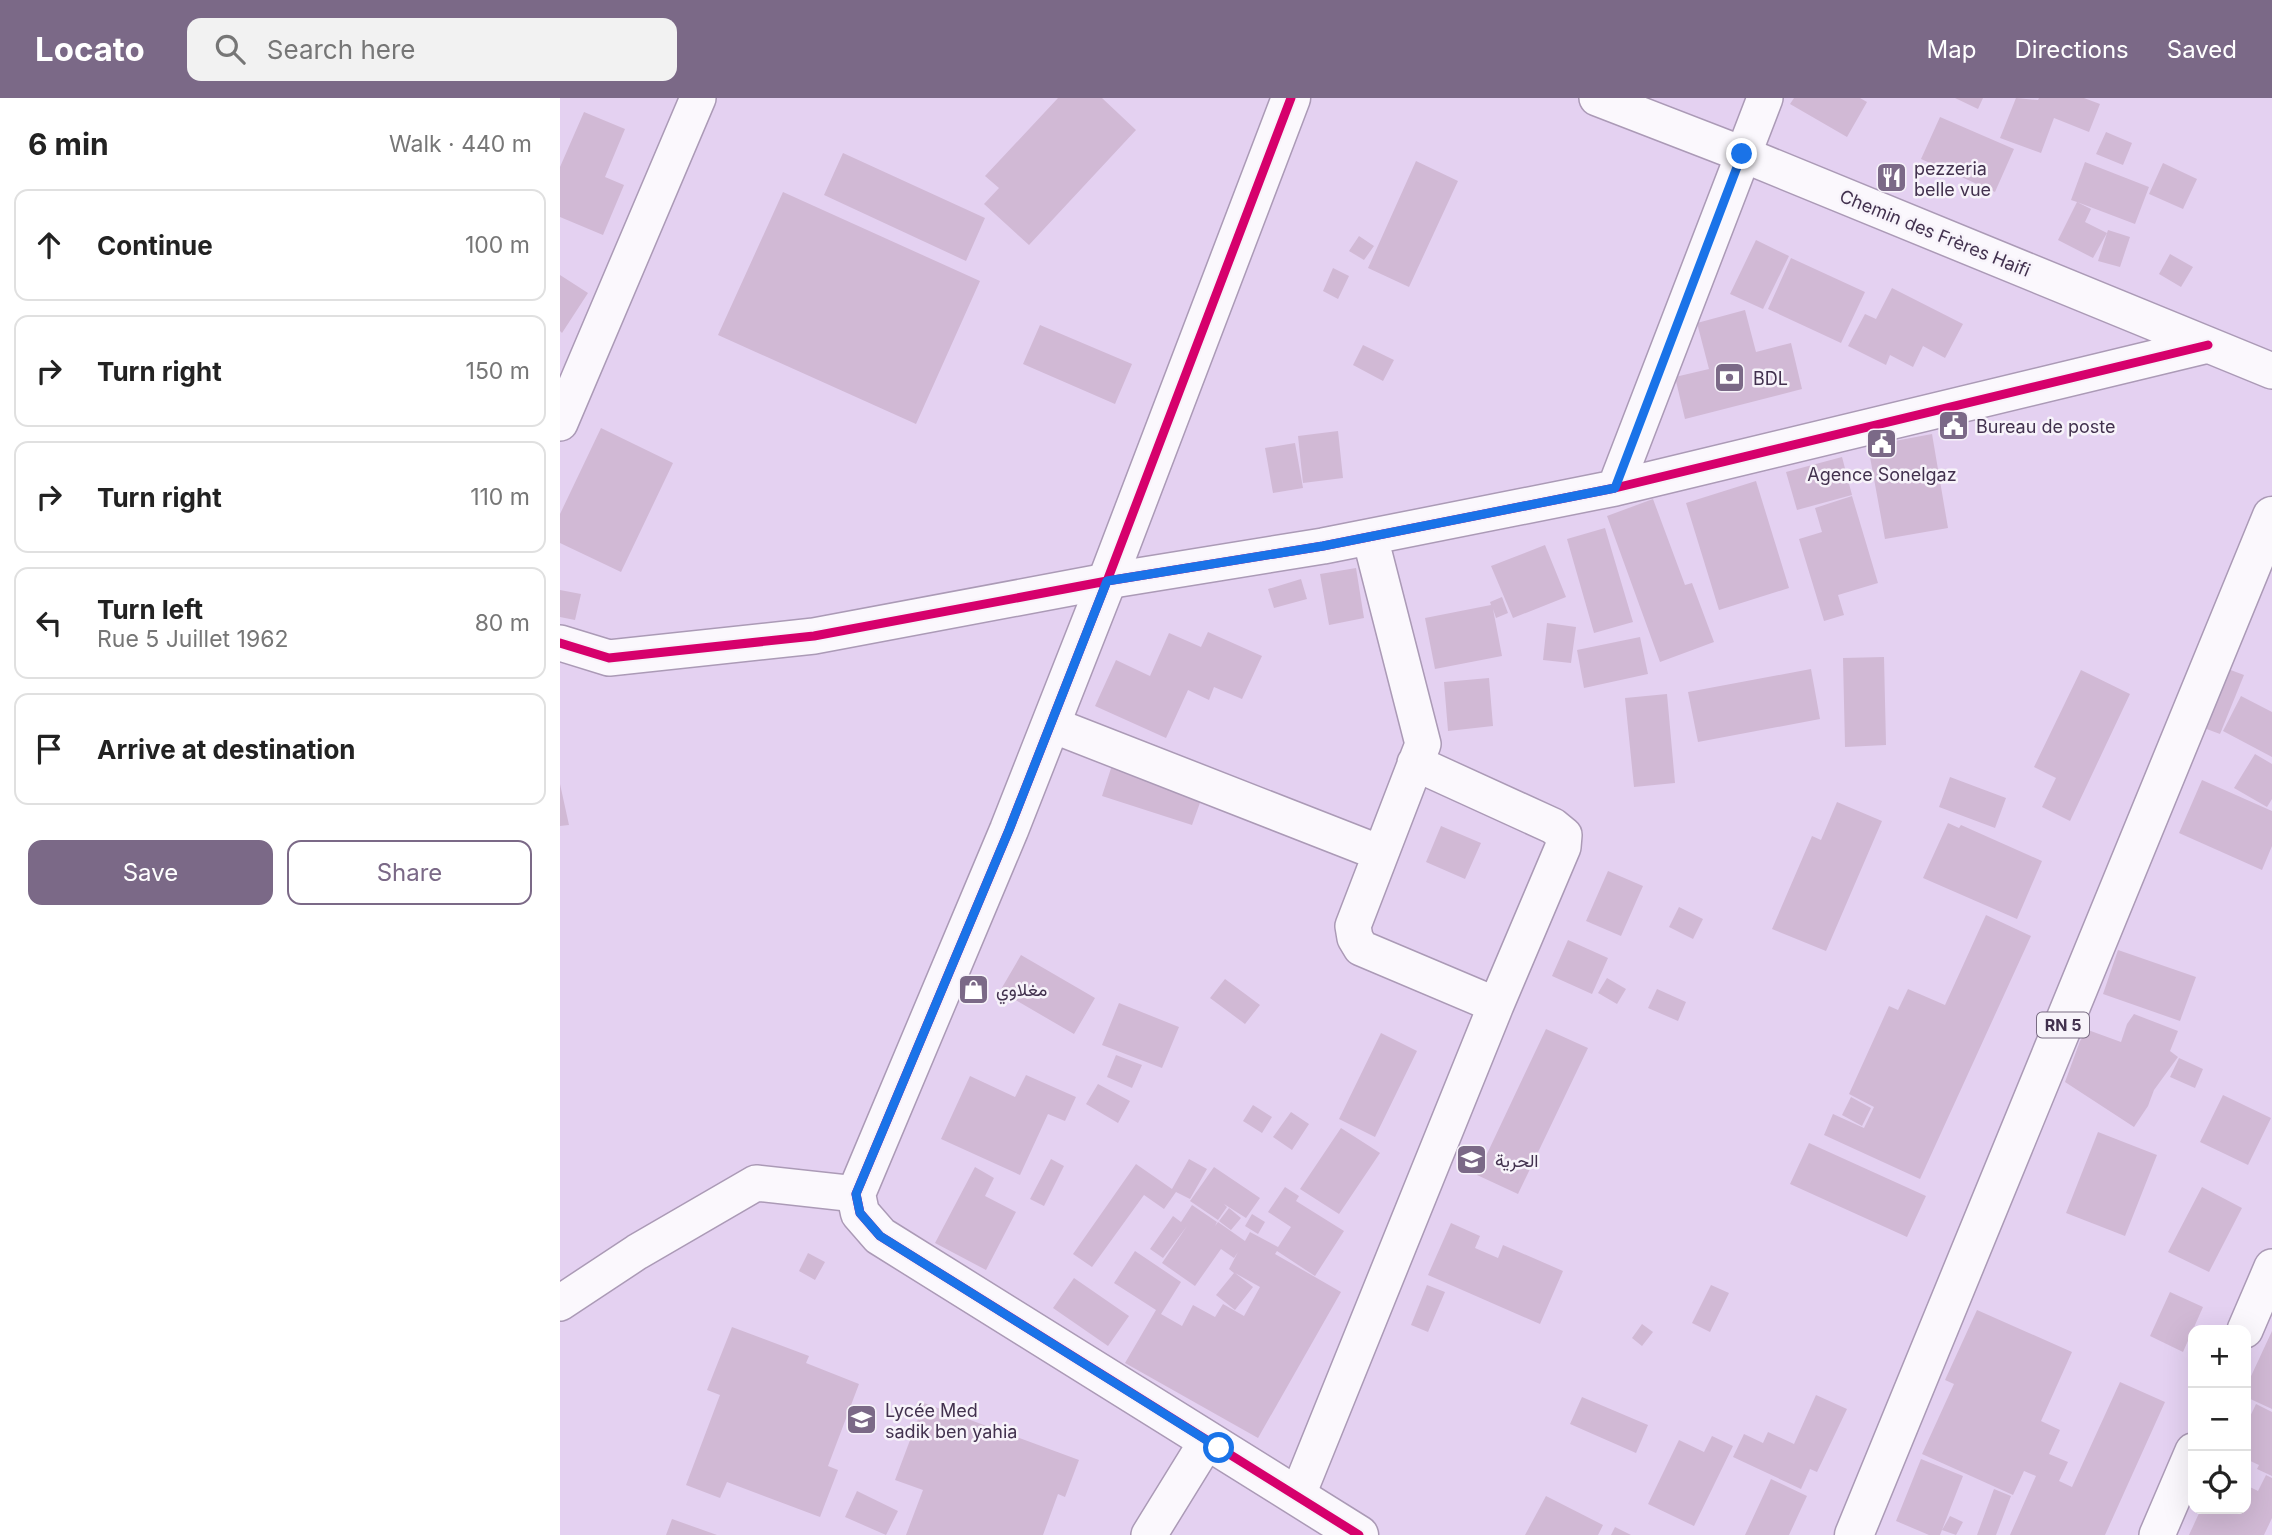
<!DOCTYPE html>
<meta charset="utf-8">
<style>
:root{--surface:#fff;--page:#f2f2f2;--text:#222;--muted:#767676;--line:#e0e0e0;--accent:#7b6987}
body{margin:0;font-family:Inter,Vazirmatn,sans-serif;background:var(--page);color:var(--text)}
.controls{position:absolute;right:21px;bottom:21px;display:grid;overflow:hidden;border-radius:14px;box-shadow:0 7px 28px #0002}
.controls button{width:63px;height:63px;display:grid;place-items:center;padding:0;border:0;border-bottom:2px solid var(--line);background:var(--surface);color:var(--text);font:35px sans-serif}
.stop{position:absolute;width:21px;height:21px;margin:-16px;border:5px solid #1a73e8;border-radius:50%;background:#fff}
.stop.end{background:#1a73e8;border-color:#fff;box-shadow:0 2px 7px #0008}
.list{margin:0;padding:0;list-style:none}
h2{display:flex;justify-content:space-between;align-items:center;height:91px;margin:0;padding:0 28px;font-size:30px}
h2 small{font-size:23px;font-weight:400;color:var(--muted)}
.list li{display:grid;grid-template-columns:46px 1fr auto;gap:21px;align-items:center;box-sizing:border-box;height:112px;margin:0 14px 14px;padding:0 14px;border:2px solid var(--line);border-radius:14px}
.list b{display:block;font-size:26px;white-space:nowrap}
.list p{margin:0;font-size:23px;white-space:nowrap;color:var(--muted)}
.list em{font-size:23px;font-style:normal;color:var(--muted)}
.actions{display:flex;gap:14px;padding:21px 28px}
.actions a{flex:1;padding:16px 0;border:2px solid var(--accent);border-radius:14px;text-align:center;font-size:24px;color:var(--accent)}
.actions .main{background:var(--accent);color:#fff}
.icon{flex:none;width:38px;height:38px;fill:none;stroke:currentColor;stroke-width:2;stroke-linecap:round;stroke-linejoin:round}
.map{position:relative;flex:none;width:1712px;height:1437px;overflow:hidden}
header{display:flex;align-items:center;gap:42px;box-sizing:border-box;height:98px;padding:0 35px;background:var(--accent);color:#fff}
header strong{font-size:33px}
nav{display:flex;gap:38px;margin-inline-start:auto;font-size:24px}
.search{width:490px;height:63px;background:var(--page);display:flex;align-items:center;gap:18px;box-sizing:border-box;padding:0 24px;border-radius:14px;color:var(--muted);font-size:26px}
main{display:flex}
aside{flex:1;background:var(--surface)}
.map>svg:first-child{display:block}
.building{fill:#d1b9d5}
.lines{fill:none;stroke-linecap:round;stroke-linejoin:round}
.street-casing{stroke:#ab9ab6;stroke-width:38}
.secondary-casing{stroke:#ab9ab6;stroke-width:41}
.primary-casing{stroke:#ab9ab6;stroke-width:41}
.street{stroke:#fbf8fd;stroke-width:35}
.secondary{stroke:#fbf8fd;stroke-width:38}
.primary{stroke:#fbf8fd;stroke-width:38}
.cycleway-casing{stroke:#f7f3fa;stroke-width:13}
.cycleway{stroke:#d6006c;stroke-width:9}
.route{stroke:#1a73e8;stroke-width:9}
.labels{text-anchor:middle;dominant-baseline:central;stroke-width:5;stroke-linejoin:round;paint-order:stroke}
.shield{fill:#f7f3fa;stroke:#786b82;stroke-width:2}
.shield-label{font-size:16px;font-weight:bold;fill:#42314e}
.poi-label{font-size:18px;fill:#42314e;stroke:#f7f3fa;text-anchor:start}
.street-label{font-size:18px;fill:#42314e;stroke:#f7f3fa}
</style>
<header>
<strong>Locato</strong>
<div class="search"><svg class="icon" aria-label="search" viewBox="0 0 24 24"><circle cx="10" cy="10" r="6"/><path d="M15 15l6 6"/></svg>Search here</div>
<nav><a>Map</a><a>Directions</a><a>Saved</a></nav>
</header>
<main>
<aside>
<h2>6 min<small>Walk · 440 m</small></h2>
<ul class="list">
<li><svg class="icon" aria-label="ahead" viewBox="0 0 24 24"><path d="M12 20V5M6 11l6-6 6 6"/></svg><div><b>Continue</b></div><em>100 m</em></li>
<li><svg class="icon" aria-label="right" viewBox="0 0 24 24"><path d="M7 20v-9h11M14 6l5 5-5 5"/></svg><div><b>Turn right</b></div><em>150 m</em></li>
<li><svg class="icon" aria-label="right" viewBox="0 0 24 24"><path d="M7 20v-9h11M14 6l5 5-5 5"/></svg><div><b>Turn right</b></div><em>110 m</em></li>
<li><svg class="icon" aria-label="left" viewBox="0 0 24 24"><path d="M17 20v-9H6M10 6l-5 5 5 5"/></svg><div><b>Turn left</b><p>Rue 5 Juillet 1962</p></div><em>80 m</em></li>
<li><svg class="icon" aria-label="arrive" viewBox="0 0 24 24"><path d="M6 21V4h12l-3 4 3 4H6"/></svg><div><b>Arrive at destination</b></div></li>
</ul>
<div class="actions"><a class="main">Save</a><a>Share</a></div>
</aside>
<div class="map">
<svg width="1712" height="1437" viewBox="0 0 1712 1437">
<rect width="100%" height="100%" fill="#e4d1f1"/>
<!-- building -->
<path class="building" d="M498,0H542L576,32L469,147L424,106L439,90L425,78Z
M1234,0H1300L1307,4L1287,39L1230,6Z
M1395,0H1423L1418,11Z
M1456,0L1478,2L1479,0H1524L1540,6L1529,34L1494,20L1481,55L1440,40Z
M24,14L65,31L45,79L64,87L43,137L0,119V69Z
M1380,19L1454,51L1435,94L1361,61Z
M1546,34L1572,45L1563,67L1536,56Z
M283,55L425,120L406,163L264,97Z
M856,63L898,83L849,189L808,170Z
M1525,64L1589,89L1575,126L1517,104L1531,111L1525,124L1547,135L1533,160L1498,142L1517,104L1511,102Z
M1603,65L1637,81L1623,111L1589,96Z
M223,94L420,183L356,326L158,237Z
M1548,132L1570,139L1560,169L1538,163Z
M799,138L814,148L804,162L789,153Z
M1196,142L1229,158L1203,211L1170,196Z
M1610,156L1633,169L1621,189L1599,176Z
M1231,160L1305,194L1281,245L1208,211Z
M773,170L789,178L778,201L763,193Z
M0,177L28,195L2,235L0,233Z
M1332,190L1403,226L1385,260L1363,248L1353,269L1330,257L1326,267L1288,248L1305,216L1316,221Z
M1185,212L1196,254L1231,245L1242,291L1125,321L1115,279L1149,271L1137,225Z
M480,227L572,266L555,306L463,266Z
M803,247L834,262L823,283L793,267Z
M41,330L113,365L61,474L0,445V416Z
M778,333L783,380L743,385L738,338Z
M1372,336L1388,430L1325,441L1308,348Z
M735,345L743,390L713,395L705,350Z
M1282,359L1292,397L1237,412L1226,374Z
M1196,383L1229,490L1159,512L1126,405Z
M1292,398L1318,485L1278,497L1284,517L1264,523L1239,441L1262,434L1255,410Z
M1093,401L1125,487L1132,485L1154,544L1100,564L1047,418Z
M1045,430L1073,524L1034,535L1007,441Z
M985,447L1006,499L953,520L931,468Z
M796,470L804,520L769,527L760,476Z
M741,481L747,501L714,510L708,491Z
M0,492L21,496L15,522L0,519Z
M942,499L948,515L936,520L933,511L942,558L875,571L865,520L931,507L930,504Z
M987,525L1016,529L1011,565L983,562Z
M648,534L702,558L682,601L654,589L649,602L628,592L606,640L535,608L556,562L590,578L609,535L641,549Z
M1080,539L1088,576L1024,590L1017,552Z
M1324,559L1326,647L1285,649L1283,560Z
M1251,571L1260,621L1138,644L1128,594Z
M1668,571L1684,577L1660,636L1644,630Z
M1521,572L1570,596L1510,723L1482,709L1496,680L1474,669Z
M929,580L933,628L888,633L884,584Z
M1107,596L1115,685L1074,689L1065,600Z
M1681,598L1712,614V659L1663,633Z
M1695,656L1712,666V701L1707,709L1674,690Z
M555,658L646,688L632,727L542,698Z
M1390,679L1446,700L1435,730L1379,709Z
M1642,682L1712,713V748L1702,772L1619,735Z
M0,686L9,727L0,728Z
M1277,704L1322,723L1266,853L1212,831L1252,738L1261,742Z
M1388,725L1399,730L1401,727L1482,763L1457,821L1363,780Z
M881,728L921,745L905,781L866,764Z
M1048,773L1083,788L1061,838L1026,823Z
M1119,809L1143,821L1133,841L1109,829Z
M1426,817L1471,838L1360,1081L1264,1037L1273,1016L1304,1030L1314,1009L1289,996L1329,908L1338,912L1348,891L1385,907Z
M1008,842L1048,860L1032,896L992,878Z
M1558,852L1636,879L1620,923L1543,896Z
M461,857L535,900L514,936L440,893Z
M1047,880L1066,891L1057,906L1038,895Z
M665,881L700,907L685,926L650,900Z
M1097,891L1126,904L1118,923L1088,910Z
M559,905L619,929L602,970L542,947Z
M1574,916L1618,933L1610,953L1618,959L1594,992L1588,1008L1574,1029L1505,984L1520,943L1528,932L1561,944L1567,926Z
M986,931L1028,950L958,1096L917,1077Z
M821,935L857,953L815,1039L779,1021Z
M556,957L582,967L572,990L547,979Z
M1619,960L1643,971L1635,990L1610,979Z
M466,977L516,999L505,1023L488,1016L460,1077L381,1041L410,978L455,999Z
M538,986L570,1003L558,1025L526,1006Z
M1663,997L1711,1020L1688,1067L1640,1044Z
M1291,999L1311,1010L1302,1028L1282,1017Z
M693,1007L712,1019L702,1035L683,1023Z
M731,1014L749,1026L732,1052L713,1039Z
M781,1030L820,1055L779,1116L740,1091Z
M1538,1034L1597,1057L1565,1138L1506,1115Z
M1249,1045L1366,1098L1347,1139L1230,1086Z
M491,1061L504,1068L484,1108L470,1101Z
M629,1061L647,1071L630,1101L616,1094L604,1111L584,1097L532,1169L513,1156L576,1066L612,1091Z
M415,1069L434,1080L425,1098L456,1114L426,1172L375,1145Z
M654,1069L700,1100L686,1120L664,1106L667,1109L658,1122L630,1103Z
M725,1089L739,1098L736,1103L784,1133L755,1178L717,1153L715,1156L781,1194L698,1340L565,1265L596,1212L554,1185L575,1153L621,1184L601,1216L622,1228L633,1207L655,1219L663,1206L684,1218L700,1189L675,1175L693,1189L675,1212L656,1197L674,1175L669,1171L678,1154L674,1160L661,1151L635,1188L602,1165L627,1128L603,1160L590,1151L613,1118L621,1124L632,1107L657,1124L655,1128L658,1124L685,1143L690,1134L718,1149L731,1129L708,1114Z
M1642,1089L1682,1110L1649,1174L1608,1154Z
M669,1110L681,1120L671,1132L659,1123Z
M692,1116L705,1124L698,1136L685,1128Z
M891,1125L920,1138L915,1150L938,1160L943,1147L1003,1173L980,1226L868,1177Z
M248,1155L265,1164L255,1182L239,1173Z
M514,1180L569,1218L548,1248L493,1210Z
M867,1187L885,1194L868,1234L851,1227Z
M1151,1187L1169,1195L1150,1234L1132,1225Z
M1610,1194L1643,1209L1623,1254L1590,1238Z
M1417,1212L1512,1254L1481,1323L1500,1332L1489,1356L1508,1364L1499,1383L1512,1389L1560,1284L1605,1304L1545,1437H1450L1476,1378L1464,1373L1453,1397L1362,1356L1394,1286L1385,1282Z
M1082,1226L1093,1234L1082,1248L1072,1240Z
M172,1229L249,1258L246,1265L299,1286L268,1368L278,1372L260,1419L167,1384L160,1400L126,1387L160,1297L147,1292Z
M1712,1233V1311L1686,1299V1289Z
M1256,1297L1287,1311L1257,1374L1250,1371L1241,1391L1173,1359L1184,1336L1203,1345L1208,1334L1234,1346Z
M1022,1299L1088,1327L1076,1355L1010,1326Z
M364,1305L519,1362L505,1399L498,1396L483,1437H346L363,1392L335,1382Z
M1696,1306L1712,1314V1378L1697,1371L1699,1367L1686,1361V1327Z
M1152,1338L1173,1348L1134,1428L1088,1406L1119,1342L1144,1354Z
M1361,1361L1403,1378L1380,1437H1369L1336,1423Z
M1706,1377L1712,1380V1420L1704,1437H1629L1641,1411H1686V1387L1698,1393Z
M1211,1381L1247,1398L1229,1437H1185Z
M1434,1391L1451,1398L1436,1437H1417Z
M297,1393L338,1413L326,1437L285,1419Z
M986,1398L1043,1427L1038,1437H965Z
M1390,1418L1403,1424L1396,1437L1382,1432Z
M112,1421L157,1437H106Z
M1055,1429L1071,1437H1051Z"/>
<g class="lines">
<defs>
<path id="street" d="M1037,0L1182,56L1712,273
M0,325L138,0
M1055,390L1205,0
M810,439L863,646L793,828L795,840L801,850L936,907L1003,749L1004,737L993,728L855,665
M0,545L49,560L254,538L547,483L763,448L1055,390L1648,247
M490,626L820,755
M0,1205L77,1154L196,1085L296,1096
M1685,1232L1712,1169
M737,1399L936,907
M589,1437L647,1343
M1597,1437L1633,1353"/>
<path id="secondary" d="M731,0L547,483L449,732L296,1096L300,1115L320,1138L799,1437"/>
<path id="primary" d="M1294,1437L1712,418"/>
</defs>
<!-- street casing -->
<use href="#street" class="street-casing"/>
<!-- secondary casing -->
<use href="#secondary" class="secondary-casing"/>
<!-- primary casing -->
<use href="#primary" class="primary-casing"/>
<!-- street -->
<use href="#street" class="street"/>
<!-- secondary -->
<use href="#secondary" class="secondary"/>
<!-- primary -->
<use href="#primary" class="primary"/>
<defs>
<path id="cycleway" d="M731,0L547,483L449,732L296,1096L300,1115L320,1138L799,1437
M0,545L49,560L254,538L547,483L763,448L1055,390L1648,247"/>
</defs>
<!-- cycleway casing -->
<use href="#cycleway" class="cycleway-casing"/>
<!-- cycleway -->
<use href="#cycleway" class="cycleway"/>
</g>
<g class="lines">
<!-- route -->
<path class="route" d="M659,1350L320,1138L300,1115L296,1096L449,732L547,483L763,448L1055,390L1182,56"/>
</g>
<!-- icons -->
<defs>
<symbol id="restaurant-square" viewBox="-11 -11 22 22"><rect x="-9" y="-9" width="18" height="18" rx="4" fill="#7b6987" stroke="#f7f3fa"/><path d="M-5-6h1v4h1v-4h1v4h1v-4h1v5L-1.5 .5V6h-2V.5L-5-1ZM5-6V6H3V1.5H1.5Q1.5-4 5-6Z" fill="#fff"/></symbol>
<symbol id="bank-square" viewBox="-11 -11 22 22"><rect x="-9" y="-9" width="18" height="18" rx="4" fill="#7b6987" stroke="#f7f3fa"/><path d="M-6-4H6V4H-6ZM0-2.3a2.3 2.3 0 1 0 0 4.6a2.3 2.3 0 1 0 0-4.6Z" fill="#fff"/></symbol>
<symbol id="civic-square" viewBox="-11 -11 22 22"><rect x="-9" y="-9" width="18" height="18" rx="4" fill="#7b6987" stroke="#f7f3fa"/><path d="M-.6-6.5H3V-4.5H.6V-3L4-1V1h2V6H-6V1h2V-1L-.6-3ZM-1.2 2.5V6h2.4V2.5Z" fill="#fff"/></symbol>
<symbol id="shop-square" viewBox="-11 -11 22 22"><rect x="-9" y="-9" width="18" height="18" rx="4" fill="#7b6987" stroke="#f7f3fa"/><path d="M-5-2.5h2.3a2.7 3.5 0 0 1 5.4 0H5L5.5 6h-11ZM-1.5-2.5h3a1.5 2.3 0 0 0-3 0Z" fill="#fff"/></symbol>
<symbol id="school-square" viewBox="-11 -11 22 22"><rect x="-9" y="-9" width="18" height="18" rx="4" fill="#7b6987" stroke="#f7f3fa"/><path d="M0-5L7-2L0 1L-7-2ZM-4 1L0 2.5L4 1V4Q0 6-4 4Z" fill="#fff"/></symbol>
</defs>
<g fill-rule="evenodd">
<use href="#restaurant-square" x="1314" y="62" width="35" height="35"/>
<use href="#bank-square" x="1152" y="262" width="35" height="35"/>
<use href="#civic-square" x="1376" y="310" width="35" height="35"/>
<use href="#civic-square" x="1304" y="328" width="35" height="35"/>
<use href="#shop-square" x="396" y="874" width="35" height="35"/>
<use href="#school-square" x="894" y="1044" width="35" height="35"/>
<use href="#school-square" x="284" y="1304" width="35" height="35"/>
</g>
<g class="labels">
<!-- shield labels -->
<rect class="shield" x="1477" y="914.5" width="52" height="25" rx="5"/>
<g class="shield-label">
<text x="1503" y="927">RN 5</text>
</g>
<!-- poi labels -->
<g class="poi-label">
<text x="1354" y="70">pezzeria<tspan x="1354" dy="21">belle vue</tspan></text>
<text x="1193" y="280">BDL</text>
<text x="1416" y="328">Bureau de poste</text>
<text x="1322" y="376" text-anchor="middle">Agence Sonelgaz</text>
<text x="436" y="891">مغلاوي</text>
<text x="935" y="1062">الحرية</text>
<text x="325" y="1312">Lycée Med<tspan x="325" dy="21">sadik ben yahia</tspan></text>
</g>
<!-- street labels -->
<g class="street-label">
<text transform="translate(1375 135) rotate(22)">Chemin des Frères Haifi</text>
</g>
</g>
</svg>
<div class="controls">
<button>+</button>
<button>−</button>
<button><svg class="icon" aria-label="locate" viewBox="0 0 24 24"><circle cx="12" cy="12" r="6"/><path d="M12 2v4M12 18v4M2 12h4M18 12h4"/></svg></button>
</div>
<div class="stop" style="left:659px;top:1350px"></div>
<div class="stop end" style="left:1182px;top:56px"></div>
</div>
</main>
